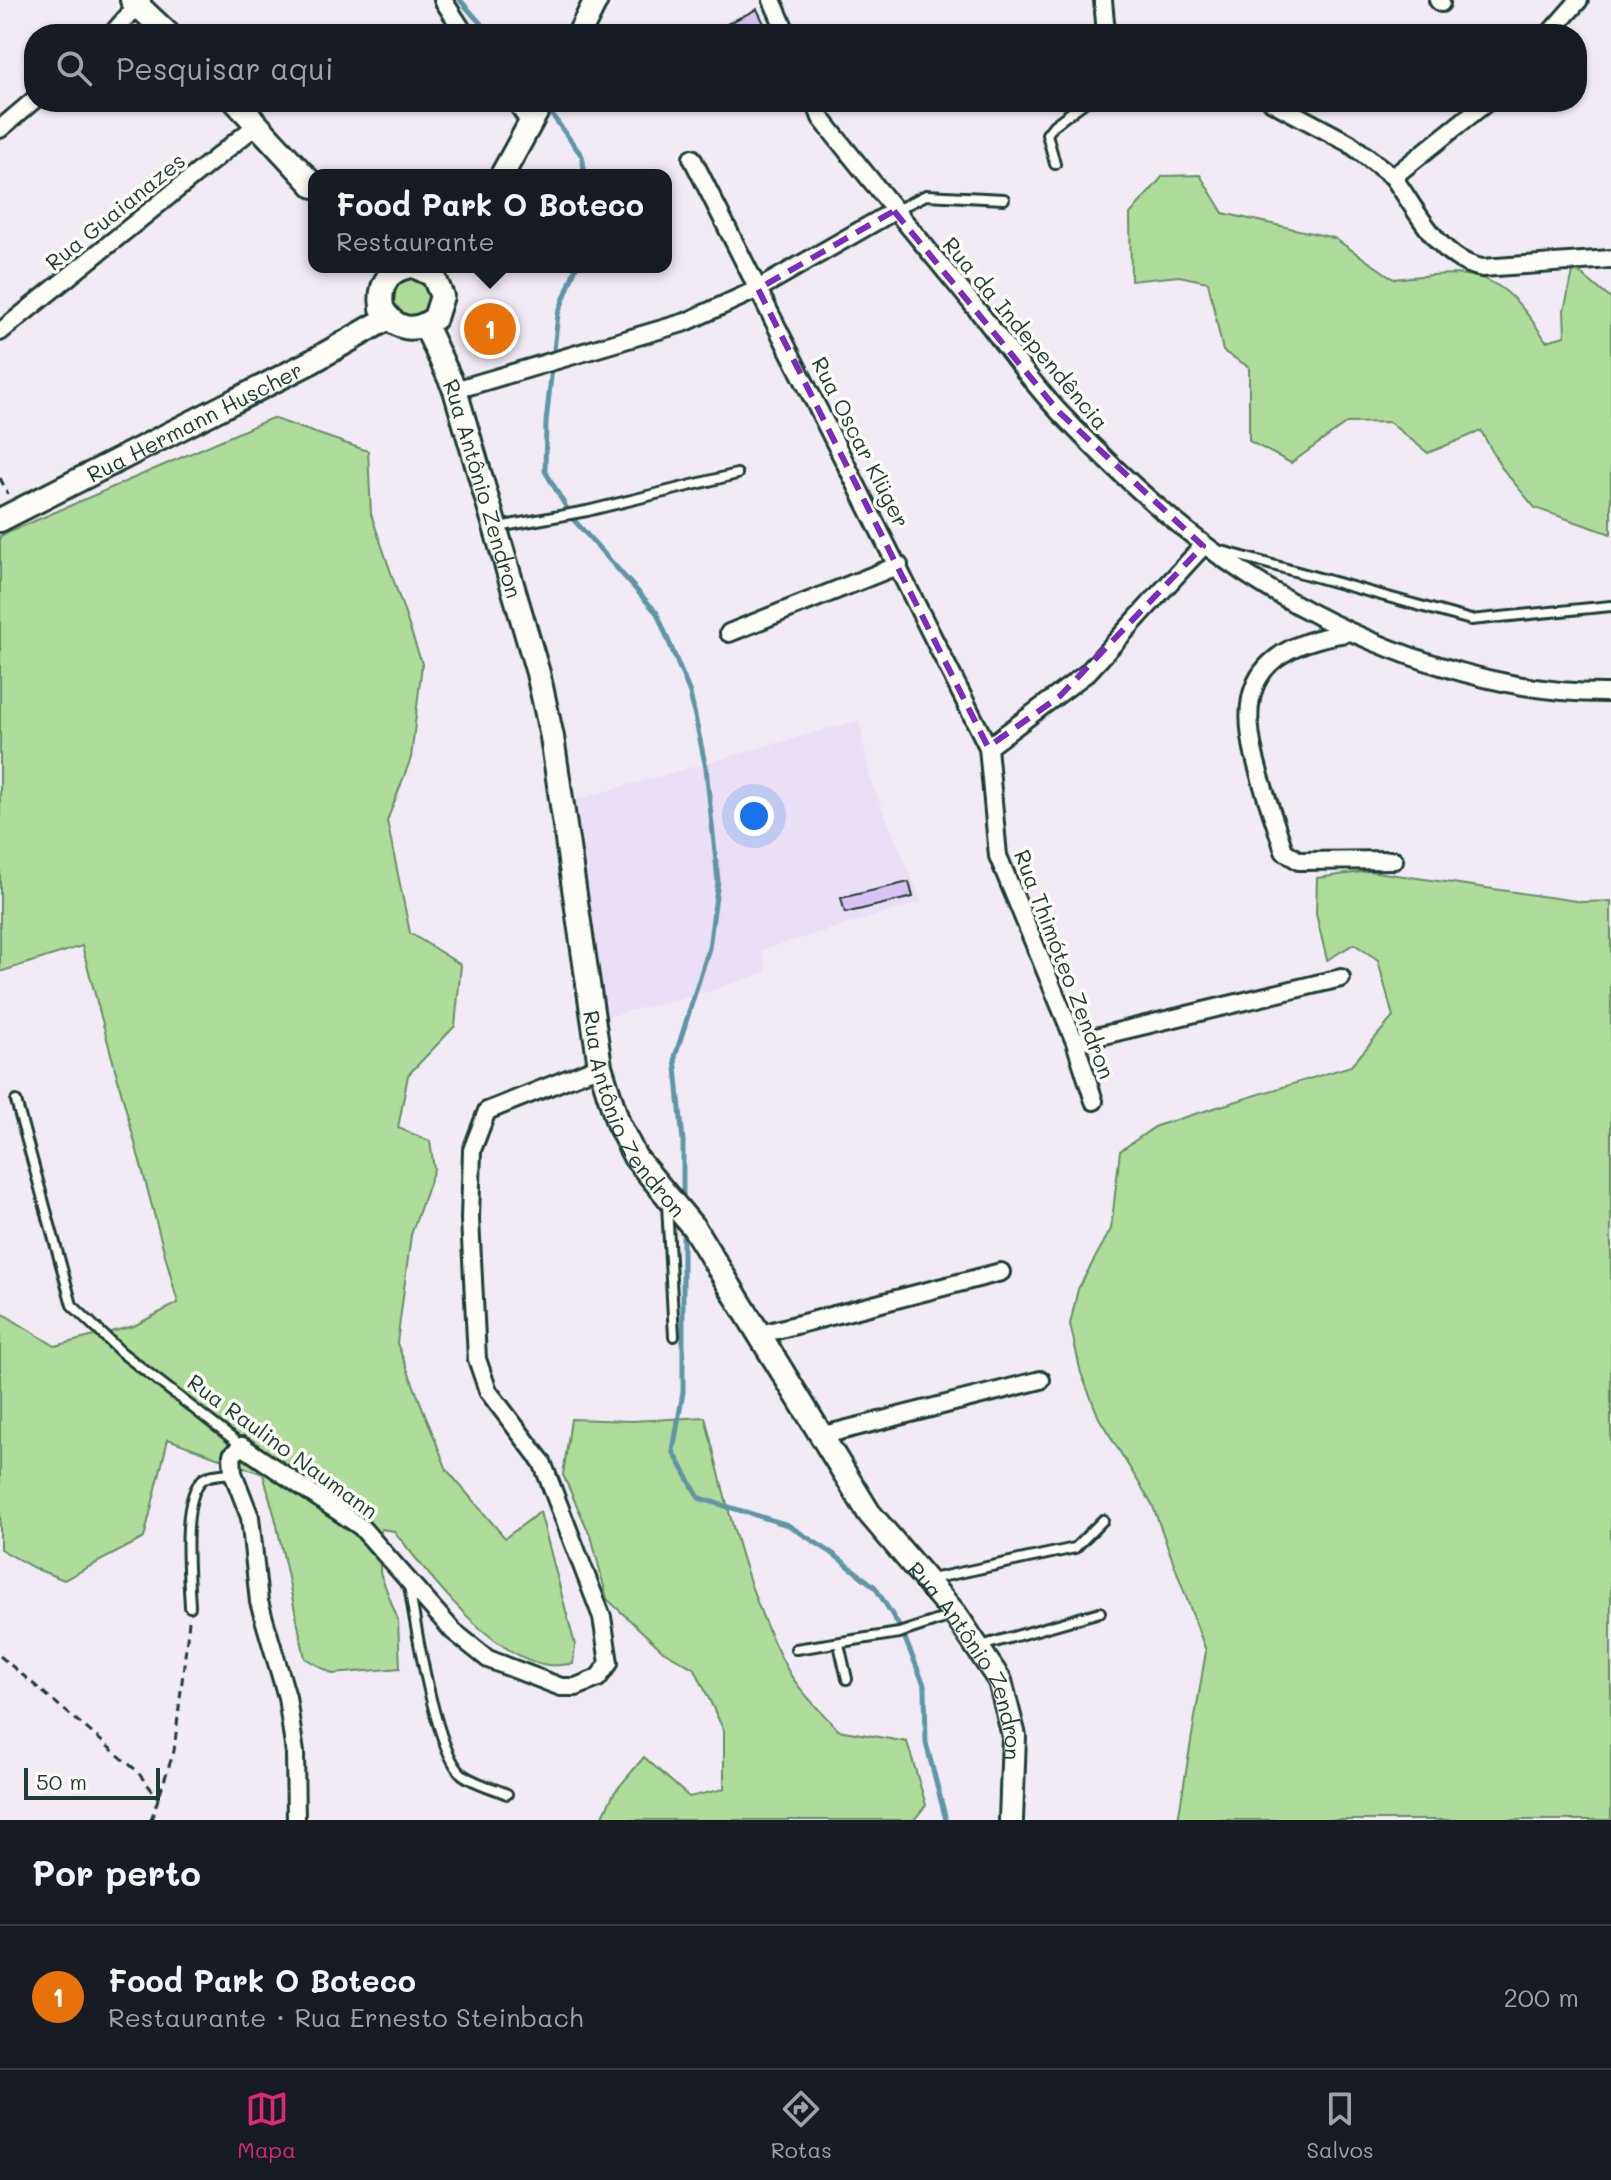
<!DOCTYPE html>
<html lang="pt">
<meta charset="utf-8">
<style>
:root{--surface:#171b24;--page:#242831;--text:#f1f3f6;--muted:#9ea1a6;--line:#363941;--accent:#db2777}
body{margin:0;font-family:Mali,sans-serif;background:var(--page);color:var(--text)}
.scale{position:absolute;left:24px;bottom:20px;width:136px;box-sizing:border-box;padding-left:8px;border:4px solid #1f3d34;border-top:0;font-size:22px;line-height:28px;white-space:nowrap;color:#1f3d34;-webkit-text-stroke:6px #fdfcf7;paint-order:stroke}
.you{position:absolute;left:754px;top:816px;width:28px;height:28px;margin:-20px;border:6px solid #fff;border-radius:50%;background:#1a73e8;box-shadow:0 0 0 12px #1a73e833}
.badge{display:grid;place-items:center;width:52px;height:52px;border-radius:50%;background:var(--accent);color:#fff;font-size:26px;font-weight:700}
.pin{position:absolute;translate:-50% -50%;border:4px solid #fff;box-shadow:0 2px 8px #0006}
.popup{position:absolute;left:308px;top:169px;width:364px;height:104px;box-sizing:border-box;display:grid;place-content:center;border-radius:16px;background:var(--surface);filter:drop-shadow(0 2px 6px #0005);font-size:26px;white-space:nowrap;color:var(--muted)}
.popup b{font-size:30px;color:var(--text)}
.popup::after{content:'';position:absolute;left:50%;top:100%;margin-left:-16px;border:16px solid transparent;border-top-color:var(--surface)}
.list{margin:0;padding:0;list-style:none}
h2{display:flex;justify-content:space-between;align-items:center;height:104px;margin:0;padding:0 32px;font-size:34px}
h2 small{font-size:26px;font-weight:400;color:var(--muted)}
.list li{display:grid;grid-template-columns:52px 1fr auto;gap:24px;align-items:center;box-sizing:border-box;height:144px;padding:0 32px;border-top:2px solid var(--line)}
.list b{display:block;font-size:30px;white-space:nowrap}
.list p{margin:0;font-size:26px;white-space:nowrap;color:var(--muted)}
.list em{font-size:26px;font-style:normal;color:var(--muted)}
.icon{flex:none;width:44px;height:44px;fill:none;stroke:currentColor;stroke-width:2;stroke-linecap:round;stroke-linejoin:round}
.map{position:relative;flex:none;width:1611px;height:1820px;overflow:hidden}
.search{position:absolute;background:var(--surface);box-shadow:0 2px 6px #0004;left:24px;right:24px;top:24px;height:88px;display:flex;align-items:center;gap:20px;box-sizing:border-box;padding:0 28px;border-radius:32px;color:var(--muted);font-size:30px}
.sheet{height:248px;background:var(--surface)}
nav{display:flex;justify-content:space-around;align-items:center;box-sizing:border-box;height:112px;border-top:2px solid var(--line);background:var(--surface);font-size:22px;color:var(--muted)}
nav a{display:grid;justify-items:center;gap:4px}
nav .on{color:var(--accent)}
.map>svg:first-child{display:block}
.built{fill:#eadff5}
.green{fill:#afdc9a;stroke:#678c67;stroke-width:2}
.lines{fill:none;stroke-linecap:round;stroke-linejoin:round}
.stream{stroke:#6195a4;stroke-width:5}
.building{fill:#d9c3f3;stroke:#1f3d34;stroke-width:2}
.lane-casing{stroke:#1f3d34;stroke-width:14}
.street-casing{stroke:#1f3d34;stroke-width:22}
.secondary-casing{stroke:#1f3d34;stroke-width:28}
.path{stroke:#1f3d34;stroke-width:3;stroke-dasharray:8 6;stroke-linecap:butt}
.lane{stroke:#fdfcf7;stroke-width:8}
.street{stroke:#fdfcf7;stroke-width:16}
.secondary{stroke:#fdfcf7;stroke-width:22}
.marked{fill:none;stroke:#7b2cbf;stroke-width:6;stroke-dasharray:16 10;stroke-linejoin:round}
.labels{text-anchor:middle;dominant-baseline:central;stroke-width:7;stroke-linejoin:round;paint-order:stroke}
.street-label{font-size:22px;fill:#1f3d34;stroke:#fdfcf7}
</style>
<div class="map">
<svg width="1611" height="1820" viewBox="0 0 1611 1820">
<rect width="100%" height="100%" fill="#f2ebf6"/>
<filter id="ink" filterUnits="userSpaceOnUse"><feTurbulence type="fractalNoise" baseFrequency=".0125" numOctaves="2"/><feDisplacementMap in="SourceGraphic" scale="16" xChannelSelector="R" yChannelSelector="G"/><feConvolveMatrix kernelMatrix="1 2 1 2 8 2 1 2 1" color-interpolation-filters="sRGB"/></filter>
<g filter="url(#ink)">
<!-- built -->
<path class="built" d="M859,720L871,782L922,902L762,950L767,971L711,991L605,1017L575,800Z"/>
<!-- green -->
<path class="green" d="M1200,175L1223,213L1334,238L1394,279C1478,269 1499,268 1546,341L1565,336L1564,310L1574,268L1611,299V534L1535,508L1501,467L1481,431L1428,453L1389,422L1347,423L1291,463L1249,441V367L1223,351L1208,282L1179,276L1131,281L1130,214L1163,176Z
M391 297a20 20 0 1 1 40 0a20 20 0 1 1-40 0Z
M272,418L368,451L371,514L422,664L411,758L387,821L410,933L461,965L455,1026L408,1075L398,1128L430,1141L434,1169L411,1235L397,1343L447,1470L505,1538L540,1512L575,1645L573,1664C565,1664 556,1666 548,1665C490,1657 428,1574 394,1531L381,1529L380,1573L398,1620L400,1668L333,1674L305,1658L276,1521L263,1474L168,1439L144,1538L64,1580L34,1568L0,1549V1312L55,1346L134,1326L178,1303L82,946L0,972V536Z
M1369,871L1583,902L1611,901V1820H1178L1206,1651L1152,1504L1099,1418L1081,1373L1070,1324L1078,1289L1111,1229L1120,1151L1156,1126L1351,1066L1393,1017L1378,960L1354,944L1327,960L1316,914L1317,878Z
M705,1417C726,1500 747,1599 790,1674C802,1694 822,1712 838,1730L907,1742L926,1805L914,1820H601L614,1793L644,1757L689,1797L724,1789V1731L695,1669L663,1651L607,1599L592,1539L563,1475L571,1419L632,1421Z"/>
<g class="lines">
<!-- stream -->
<path class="stream" d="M460,0L490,34
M547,108L582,156L585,175
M576,267L558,314L546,422L545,471L573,519L657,613L690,693L706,768L718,881L709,948L675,1057L683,1141V1200
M683,1226V1392L673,1451L699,1498L788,1525L832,1553L875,1587L901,1629L925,1687L926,1743L946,1820"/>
</g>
<!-- building -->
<path class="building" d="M757,9L769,34H732L727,24Z
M909,882L913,897L845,913L841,898Z"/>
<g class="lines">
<defs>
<path id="lane" d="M1055,164L1047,134L1054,125L1085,102
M894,211L926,195L1004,199
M498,527L587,511L737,474
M1222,551L1471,620L1611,606
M16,1101L72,1305L121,1352L242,1446
M667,1204L674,1336
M931,1579L1075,1548L1103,1520
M409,1585C415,1623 435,1750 462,1774C473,1783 494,1788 507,1794
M190,1607C189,1579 180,1497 203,1479C210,1474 223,1474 233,1473
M839,1644L847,1679
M981,1646L1100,1612
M796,1649L899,1633L954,1615"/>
<path id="street" d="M443,0L465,34
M772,0L787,34
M1103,0L1106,34
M1438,0L1441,3
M112,34L142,0
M1549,34L1579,0
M516,102L530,123
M815,102L821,118C871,182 923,243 974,306C1003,341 1029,381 1061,414C1166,524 1266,604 1410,656C1476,679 1541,694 1611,693
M1272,102L1349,143L1393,177L1487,102
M0,129L34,100
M692,158L988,747L998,856L1075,1042L1094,1101
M1393,177C1417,210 1439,260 1482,268L1611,259
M0,332L258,124
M455,390L686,322L758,289L894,211
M729,633L899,565
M1346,633C1201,655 1254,753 1284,851L1299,861L1394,860
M988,747L1087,673L1203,546
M1075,1042L1341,978
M757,1335L1001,1272
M820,1436L1041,1380
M296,1820L295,1753L287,1697L259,1602L250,1517L233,1473L232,1455L242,1446L361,1527L453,1631L488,1659L561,1687H576L598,1678L609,1663L602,1617L542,1462L488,1391L477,1359L470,1219L472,1150L487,1111L600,1066"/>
<g id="secondary">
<path d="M132,0L168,34"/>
<path d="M579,34L596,0"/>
<path d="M236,102L314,186"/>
<path d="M502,175L542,102"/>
<path d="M407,267C386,271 379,288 382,308C395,330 414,334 435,318L442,296L433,275L416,267"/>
<path id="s1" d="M425,325L455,390L538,673L552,737L600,1066L618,1123L635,1157L694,1228L869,1513L955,1614L1000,1681L1014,1736L1011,1820"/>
<path id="s2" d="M0,520L311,362L388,318"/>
</g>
</defs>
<!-- lane casing -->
<use href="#lane" class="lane-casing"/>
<!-- street casing -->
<use href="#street" class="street-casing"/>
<!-- secondary casing -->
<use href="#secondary" class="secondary-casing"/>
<!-- path -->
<path class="path" d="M0,478L8,494
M0,1656L136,1770L159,1799
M151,1820L174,1751L189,1621"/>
<!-- lane -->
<use href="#lane" class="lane"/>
<!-- street -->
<use href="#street" class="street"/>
<!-- secondary -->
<use href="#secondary" class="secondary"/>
</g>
</g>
<!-- marked area -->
<path class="marked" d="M894,211L1059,412L1203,546L1060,696L988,747L758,289Z"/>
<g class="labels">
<!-- street labels -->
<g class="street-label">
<text transform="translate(115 211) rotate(-39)">Rua Guaianazes</text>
<text transform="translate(1026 333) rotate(50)">Rua da Independência</text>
<text stroke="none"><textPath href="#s2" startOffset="218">Rua Hermann Huscher</textPath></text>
<text transform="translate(861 442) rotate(63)">Rua Oscar Klüger</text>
<text stroke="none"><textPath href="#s1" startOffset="174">Rua Antônio Zendron</textPath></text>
<text transform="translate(1065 964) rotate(69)">Rua Thimóteo Zendron</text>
<text stroke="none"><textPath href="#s1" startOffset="822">Rua Antônio Zendron</textPath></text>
<text transform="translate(283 1446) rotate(36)">Rua Raulino Naumann</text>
<text stroke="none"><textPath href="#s1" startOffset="1470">Rua Antônio Zendron</textPath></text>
</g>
</g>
</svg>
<div class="scale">50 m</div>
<div class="you"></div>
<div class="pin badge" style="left:490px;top:329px;background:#e8710a">1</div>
<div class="popup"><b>Food Park O Boteco</b>Restaurante</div>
<div class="search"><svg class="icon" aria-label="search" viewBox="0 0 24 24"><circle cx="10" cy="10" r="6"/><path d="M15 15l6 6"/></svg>Pesquisar aqui</div>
</div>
<section class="sheet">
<h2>Por perto<small></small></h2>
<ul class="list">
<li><span class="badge" style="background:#e8710a">1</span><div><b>Food Park O Boteco</b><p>Restaurante · Rua Ernesto Steinbach</p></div><em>200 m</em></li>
</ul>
</section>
<nav>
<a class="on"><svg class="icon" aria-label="map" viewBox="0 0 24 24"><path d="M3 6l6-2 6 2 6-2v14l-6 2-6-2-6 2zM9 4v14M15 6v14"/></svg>Mapa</a>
<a><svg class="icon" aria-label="directions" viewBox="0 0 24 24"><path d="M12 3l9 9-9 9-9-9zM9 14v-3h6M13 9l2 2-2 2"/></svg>Rotas</a>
<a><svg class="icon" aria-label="saved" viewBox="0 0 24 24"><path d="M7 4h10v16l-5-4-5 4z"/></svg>Salvos</a>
</nav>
